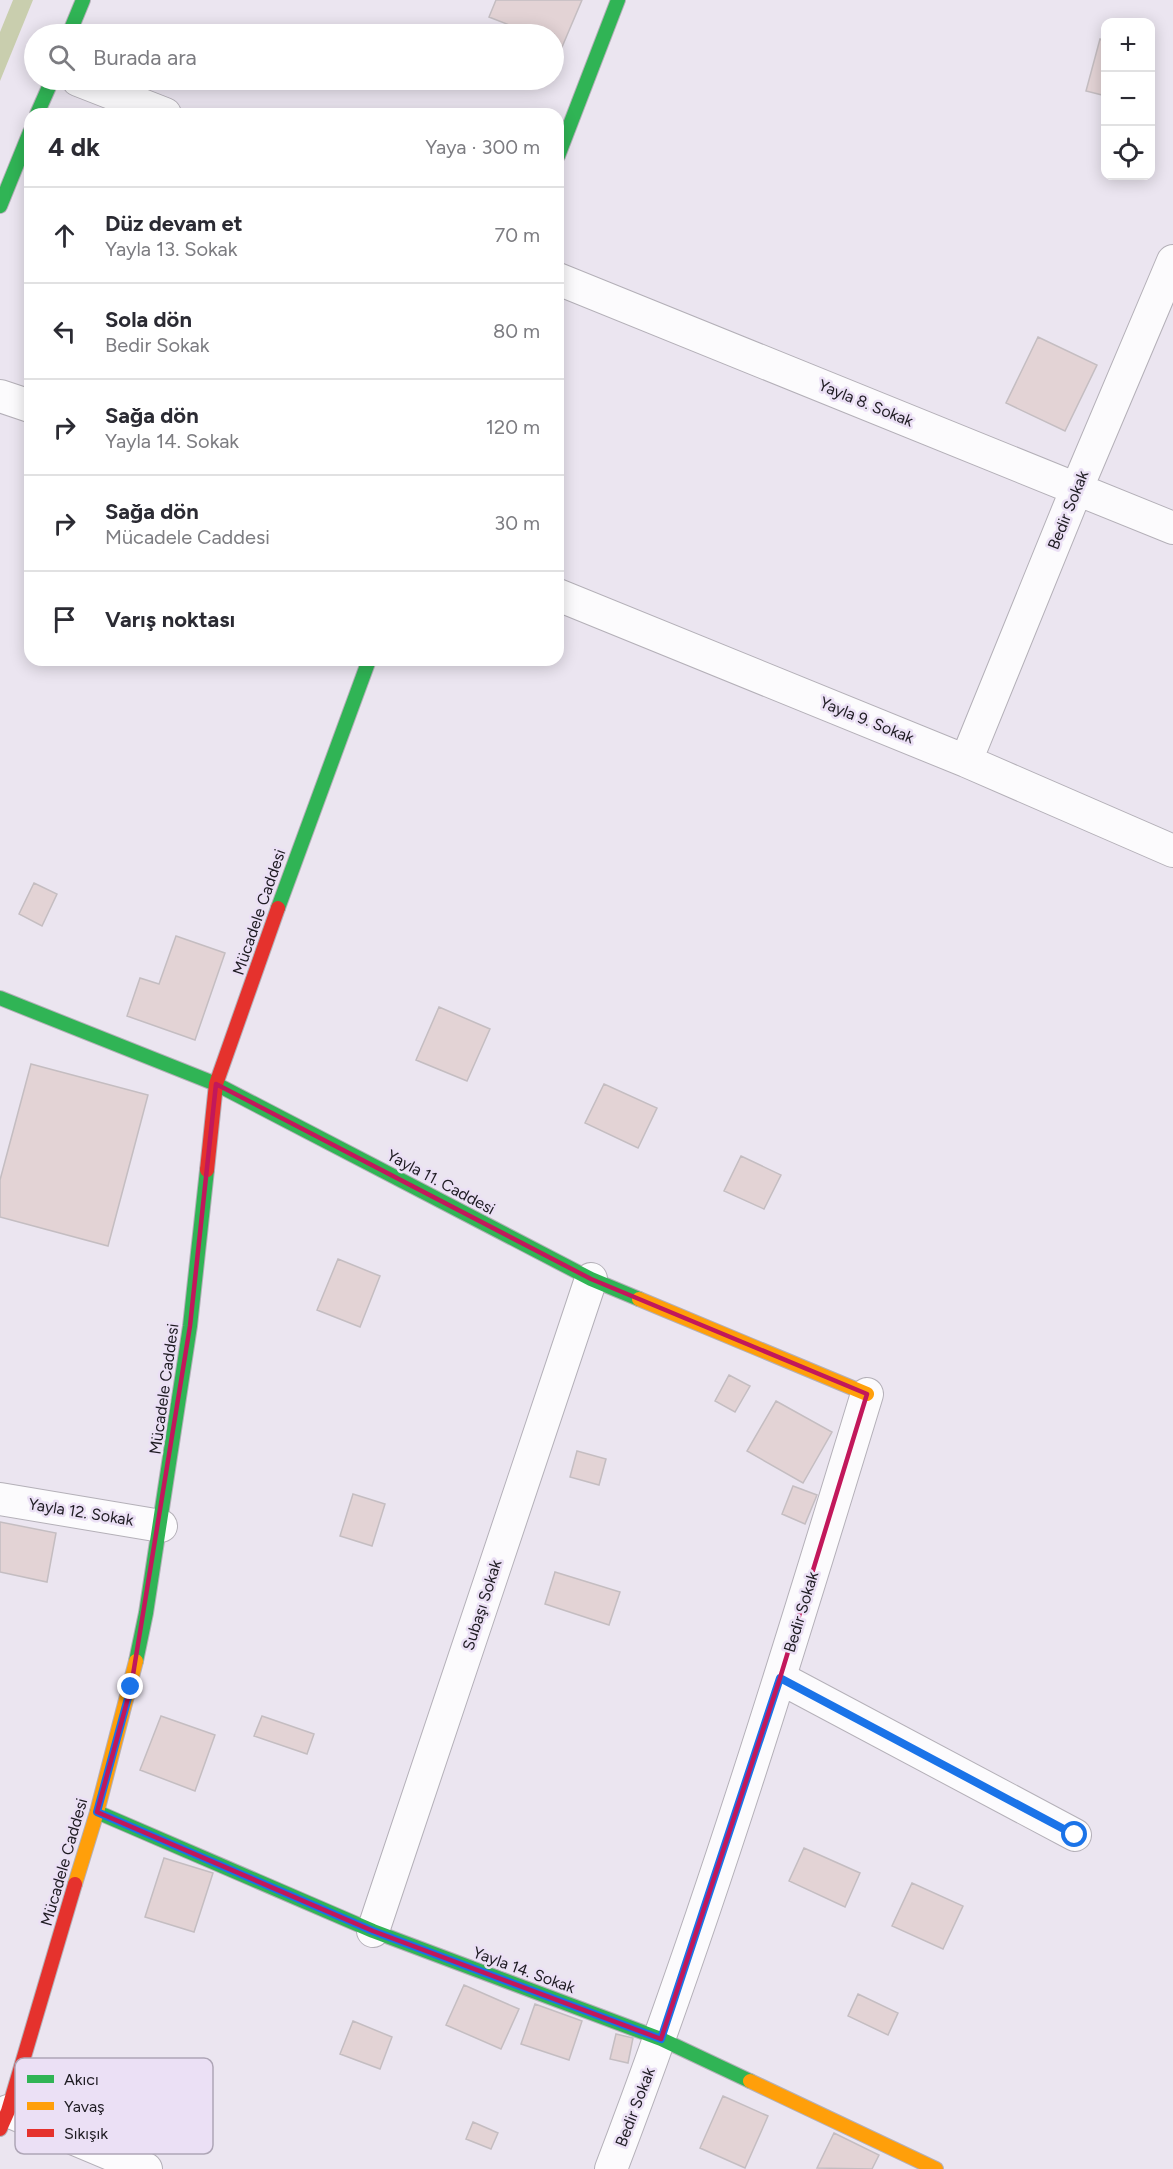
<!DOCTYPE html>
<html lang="tr">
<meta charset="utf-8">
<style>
:root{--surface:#fff;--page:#f7f7f7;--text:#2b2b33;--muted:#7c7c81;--line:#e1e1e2}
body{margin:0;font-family:Figtree,sans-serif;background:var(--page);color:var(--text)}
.controls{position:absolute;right:18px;top:18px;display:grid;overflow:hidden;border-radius:12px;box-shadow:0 3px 15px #0003}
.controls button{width:54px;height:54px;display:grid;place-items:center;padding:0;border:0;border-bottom:2px solid var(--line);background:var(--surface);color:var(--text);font:30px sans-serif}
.stop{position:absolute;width:18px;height:18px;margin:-14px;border:4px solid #1a73e8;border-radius:50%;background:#fff}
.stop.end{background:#1a73e8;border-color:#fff;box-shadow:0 2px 6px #0008}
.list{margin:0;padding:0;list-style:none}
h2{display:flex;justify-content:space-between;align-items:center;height:78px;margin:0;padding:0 24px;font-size:26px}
h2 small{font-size:20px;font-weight:400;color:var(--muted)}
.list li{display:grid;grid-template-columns:39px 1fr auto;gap:18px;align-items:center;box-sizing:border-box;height:96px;padding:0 24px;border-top:2px solid var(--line)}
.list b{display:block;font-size:22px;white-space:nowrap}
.list p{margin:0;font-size:20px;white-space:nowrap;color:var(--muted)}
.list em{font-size:20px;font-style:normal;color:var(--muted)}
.icon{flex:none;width:33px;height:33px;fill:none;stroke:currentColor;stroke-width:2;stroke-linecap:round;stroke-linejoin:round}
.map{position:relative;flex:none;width:1173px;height:2169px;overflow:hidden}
.search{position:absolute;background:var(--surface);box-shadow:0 3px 15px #0003;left:24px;top:24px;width:540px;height:66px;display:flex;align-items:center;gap:15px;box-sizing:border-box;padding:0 21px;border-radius:33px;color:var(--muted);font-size:22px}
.panel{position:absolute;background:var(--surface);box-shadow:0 3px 15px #0003;left:24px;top:108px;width:540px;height:558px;border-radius:18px}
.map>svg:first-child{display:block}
.green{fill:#c9ceae}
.building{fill:#e3d3d5;stroke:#c4bdc1;stroke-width:1.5}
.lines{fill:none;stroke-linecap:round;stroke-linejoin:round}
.street-casing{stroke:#b4b0b8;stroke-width:34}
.fast-casing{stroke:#b4b0b8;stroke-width:16}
.slow-casing{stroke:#b4b0b8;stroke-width:16}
.jam-casing{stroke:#b4b0b8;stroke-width:16}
.street{stroke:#fcfbfd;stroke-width:32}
.fast{stroke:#30b455;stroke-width:14}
.slow{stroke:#ff9f0a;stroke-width:14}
.jam{stroke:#e5322d;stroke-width:14}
.route{stroke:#1a73e8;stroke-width:8}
.marked{fill:none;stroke:#c2185b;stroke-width:4.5;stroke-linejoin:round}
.labels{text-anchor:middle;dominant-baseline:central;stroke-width:5;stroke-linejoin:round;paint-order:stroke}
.street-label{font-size:16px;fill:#1e1b22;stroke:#ebe0f5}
.key{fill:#ebe0f5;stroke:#aea5b6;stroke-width:1.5}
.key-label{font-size:16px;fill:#1e1b22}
</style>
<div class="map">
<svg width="1173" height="2169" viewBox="0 0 1173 2169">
<rect width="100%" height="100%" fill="#ebe5f0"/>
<!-- green -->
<path class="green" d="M13,0H33L0,81V32Z"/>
<!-- building -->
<path class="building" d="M496,0H582L562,47L554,43V34H532L489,17Z
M1100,39L1106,41V96L1086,91Z
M1038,337L1097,365L1065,431L1006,403Z
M34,883L57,894L42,926L19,914Z
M176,936L225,953L195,1040L127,1016L140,978L159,984Z
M439,1007L490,1029L467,1081L416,1060Z
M31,1064L148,1095L108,1246L0,1217V1180Z
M604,1084L657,1108L638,1148L585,1123Z
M741,1156L781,1175L764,1209L724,1191Z
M338,1259L380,1276L360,1327L317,1310Z
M729,1375L750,1386L735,1412L715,1401Z
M776,1401L832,1432L803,1483L747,1451Z
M577,1451L606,1459L599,1485L570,1477Z
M793,1486L817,1495L805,1524L782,1514Z
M353,1494L385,1504L372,1546L340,1536Z
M0,1522L56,1533L47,1582L0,1572Z
M555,1572L620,1592L609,1625L545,1604Z
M161,1716L215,1735L195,1791L140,1770Z
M262,1716L314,1734L307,1754L254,1736Z
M804,1848L860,1873L845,1907L789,1881Z
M164,1858L213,1873L194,1932L145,1917Z
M912,1883L963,1906L943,1949L892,1926Z
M464,1985L519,2009L501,2049L446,2025Z
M858,1994L898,2013L888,2035L848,2016Z
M535,2004L582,2021L569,2060L521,2044Z
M353,2021L392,2037L380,2069L340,2054Z
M616,2034L633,2038L628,2063L610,2059Z
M723,2096L768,2116L745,2168L700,2148Z
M473,2122L498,2133L491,2149L466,2139Z
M834,2133L879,2155L872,2169L817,2168Z"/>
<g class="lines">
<defs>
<path id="street" d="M78,80L165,114
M558,279L1173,528
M0,396L30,406
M558,595L966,761L1173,851
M966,761L1077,488L1173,261
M0,1499L161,1526
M780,1678L1075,1835
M373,1931L591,1279
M8,2111L146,2169
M611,2169C708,1915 788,1654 867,1394"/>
<path id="fast" d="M69,34L83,0
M37,114L52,80
M558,156L618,0
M0,206L30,132
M278,908L369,660
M0,998L216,1084L591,1279L639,1299
M136,1661L146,1613L190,1326L207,1170
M97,1812L373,1931L661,2039L750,2081"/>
<path id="slow" d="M639,1299L867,1394
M75,1884L97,1812L136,1661
M750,2081L936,2169"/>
<path id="jam" d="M207,1170L216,1084L278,908
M0,2129L8,2111L75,1884"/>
</defs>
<!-- street casing -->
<use href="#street" class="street-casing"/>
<!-- fast casing -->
<use href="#fast" class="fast-casing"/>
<!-- slow casing -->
<use href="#slow" class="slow-casing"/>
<!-- jam casing -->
<use href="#jam" class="jam-casing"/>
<!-- street -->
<use href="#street" class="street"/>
<!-- fast -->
<use href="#fast" class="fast"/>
<!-- slow -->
<use href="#slow" class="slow"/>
<!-- jam -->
<use href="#jam" class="jam"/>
</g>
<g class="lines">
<!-- route -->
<path class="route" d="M131,1687L97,1812L373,1931L661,2039L780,1678L1075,1835"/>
</g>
<!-- marked area -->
<path class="marked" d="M216,1084L591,1279L867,1394L780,1678L661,2039L373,1931L97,1812L131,1687L190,1326Z"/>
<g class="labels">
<!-- street labels -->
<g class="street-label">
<text transform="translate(866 403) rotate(22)">Yayla 8. Sokak</text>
<text transform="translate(1068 510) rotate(-68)">Bedir Sokak</text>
<text transform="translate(867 720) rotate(22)">Yayla 9. Sokak</text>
<text transform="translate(259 912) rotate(-71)">Mücadele Caddesi</text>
<text transform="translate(441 1182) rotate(28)">Yayla 11. Caddesi</text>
<text transform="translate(164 1389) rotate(-82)">Mücadele Caddesi</text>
<text transform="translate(81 1512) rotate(9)">Yayla 12. Sokak</text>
<text transform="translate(482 1605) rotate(-72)">Subaşı Sokak</text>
<text transform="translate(801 1612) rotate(-73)">Bedir Sokak</text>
<text transform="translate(64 1862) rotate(-74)">Mücadele Caddesi</text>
<text transform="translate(524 1970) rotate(20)">Yayla 14. Sokak</text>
<text transform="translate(635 2107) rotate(-69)">Bedir Sokak</text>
</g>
</g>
<!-- legend -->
<rect x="15" y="2058" width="198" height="96" rx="9" class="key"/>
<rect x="27" y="2075" width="27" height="8" fill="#30b455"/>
<rect x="27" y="2102" width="27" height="8" fill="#ff9f0a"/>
<rect x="27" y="2129" width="27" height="8" fill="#e5322d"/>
<g class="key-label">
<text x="64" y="2085">Akıcı</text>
<text x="64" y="2112">Yavaş</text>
<text x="64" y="2139">Sıkışık</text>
</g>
</svg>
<div class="controls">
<button>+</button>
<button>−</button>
<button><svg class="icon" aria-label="locate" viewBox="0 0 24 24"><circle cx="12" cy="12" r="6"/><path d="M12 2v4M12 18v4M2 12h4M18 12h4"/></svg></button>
</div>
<div class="stop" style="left:1075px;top:1835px"></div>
<div class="stop end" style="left:131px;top:1687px"></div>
<div class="search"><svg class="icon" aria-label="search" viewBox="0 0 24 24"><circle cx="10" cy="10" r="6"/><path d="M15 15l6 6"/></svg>Burada ara</div>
<section class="panel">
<h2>4 dk<small>Yaya · 300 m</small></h2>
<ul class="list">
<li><svg class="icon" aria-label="ahead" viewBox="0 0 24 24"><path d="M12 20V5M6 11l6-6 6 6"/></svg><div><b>Düz devam et</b><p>Yayla 13. Sokak</p></div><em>70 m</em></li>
<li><svg class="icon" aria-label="left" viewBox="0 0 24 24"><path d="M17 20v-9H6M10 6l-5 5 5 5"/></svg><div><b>Sola dön</b><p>Bedir Sokak</p></div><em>80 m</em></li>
<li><svg class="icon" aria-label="right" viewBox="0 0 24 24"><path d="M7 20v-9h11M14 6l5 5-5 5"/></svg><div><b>Sağa dön</b><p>Yayla 14. Sokak</p></div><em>120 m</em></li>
<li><svg class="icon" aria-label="right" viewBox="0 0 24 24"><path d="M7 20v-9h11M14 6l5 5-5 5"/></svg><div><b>Sağa dön</b><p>Mücadele Caddesi</p></div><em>30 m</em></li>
<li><svg class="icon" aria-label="arrive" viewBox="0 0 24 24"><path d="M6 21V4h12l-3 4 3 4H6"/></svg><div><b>Varış noktası</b></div></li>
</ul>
</section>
</div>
